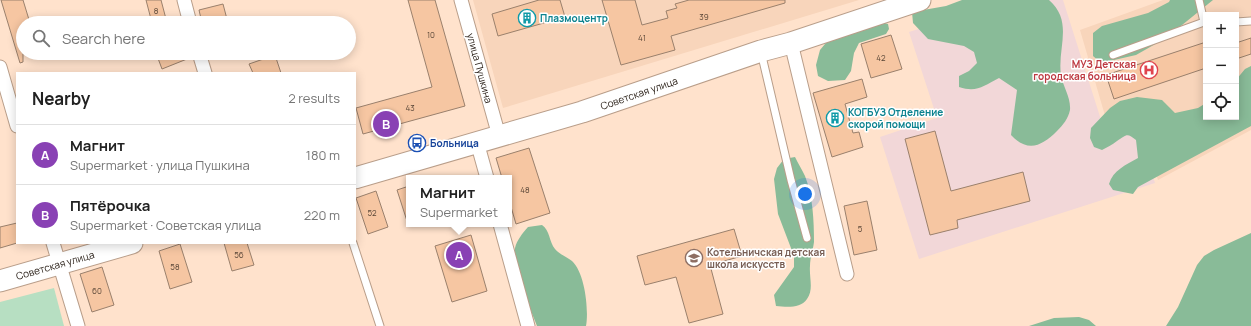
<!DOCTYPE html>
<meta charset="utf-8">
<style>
:root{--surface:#fff;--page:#f2f2f2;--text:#222;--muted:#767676;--line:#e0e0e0;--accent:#8941b4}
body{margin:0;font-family:Manrope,sans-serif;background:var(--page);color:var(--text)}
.controls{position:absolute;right:12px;top:12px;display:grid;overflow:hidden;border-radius:0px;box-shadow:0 2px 10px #0003}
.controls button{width:36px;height:36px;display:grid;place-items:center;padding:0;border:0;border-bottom:1px solid var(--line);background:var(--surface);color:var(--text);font:20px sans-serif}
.you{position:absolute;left:805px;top:194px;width:14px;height:14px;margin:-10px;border:3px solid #fff;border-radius:50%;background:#1a73e8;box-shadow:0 0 0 6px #1a73e833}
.badge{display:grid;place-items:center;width:26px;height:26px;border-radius:50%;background:var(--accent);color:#fff;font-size:13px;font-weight:700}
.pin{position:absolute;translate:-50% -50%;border:2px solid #fff;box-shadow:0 1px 4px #0006}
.popup{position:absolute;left:406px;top:175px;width:106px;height:52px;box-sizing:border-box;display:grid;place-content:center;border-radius:0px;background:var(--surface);filter:drop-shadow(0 1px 3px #0005);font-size:13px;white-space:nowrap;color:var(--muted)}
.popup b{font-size:15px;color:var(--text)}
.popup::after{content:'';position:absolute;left:50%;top:100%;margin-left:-8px;border:8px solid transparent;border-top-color:var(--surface)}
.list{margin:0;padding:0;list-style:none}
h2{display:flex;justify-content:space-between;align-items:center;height:52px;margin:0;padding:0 16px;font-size:17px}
h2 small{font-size:13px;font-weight:400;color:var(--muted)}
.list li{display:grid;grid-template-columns:26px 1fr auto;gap:12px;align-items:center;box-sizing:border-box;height:60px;padding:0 16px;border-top:1px solid var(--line)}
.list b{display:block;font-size:15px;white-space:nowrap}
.list p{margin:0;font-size:13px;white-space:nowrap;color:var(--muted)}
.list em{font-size:13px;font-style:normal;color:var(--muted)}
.icon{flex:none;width:22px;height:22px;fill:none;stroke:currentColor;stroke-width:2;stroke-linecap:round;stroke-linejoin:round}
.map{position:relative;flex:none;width:1251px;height:326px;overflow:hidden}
.search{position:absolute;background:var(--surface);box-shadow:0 2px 10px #0003;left:16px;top:16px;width:340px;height:44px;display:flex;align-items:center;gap:10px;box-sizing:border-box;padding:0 14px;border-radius:22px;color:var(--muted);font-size:15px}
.panel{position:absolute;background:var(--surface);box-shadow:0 2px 10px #0003;left:16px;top:72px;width:340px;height:172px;border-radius:0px}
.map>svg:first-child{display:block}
.built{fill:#f8d5bb;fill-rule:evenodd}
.education{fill:#f2d7d8}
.green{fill:#b7dfc2}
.forest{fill:#89bb98}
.building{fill:#f6c6a2;stroke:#9a806c}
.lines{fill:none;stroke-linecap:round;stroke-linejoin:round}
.lane-casing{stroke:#b99e8a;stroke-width:9}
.street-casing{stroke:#b99e8a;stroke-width:15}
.primary-casing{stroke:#b99e8a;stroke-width:23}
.lane{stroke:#fff;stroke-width:7}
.street{stroke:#fff;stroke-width:13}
.primary{stroke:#fff;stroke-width:21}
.labels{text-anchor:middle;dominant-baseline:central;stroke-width:3;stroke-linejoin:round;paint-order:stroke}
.number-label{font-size:8px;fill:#594637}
.culture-label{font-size:10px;font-weight:bold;fill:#0d838f;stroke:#fff;text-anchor:start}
.health-label{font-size:10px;font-weight:bold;fill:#be3a42;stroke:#fff;text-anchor:end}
.street-label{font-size:10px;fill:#251b13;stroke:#fff}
.transit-label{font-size:10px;font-weight:bold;fill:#164399;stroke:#fff;text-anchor:start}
.education-label{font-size:10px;font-weight:bold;fill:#785e54;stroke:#fff;text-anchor:start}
</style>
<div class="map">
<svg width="1251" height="326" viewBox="0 0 1251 326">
<rect width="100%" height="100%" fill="#ffe2cc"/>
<!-- built -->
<path class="built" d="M473,0H859L503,108Z
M1163,0H1251V130L1158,180L1135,110L1106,119L1080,30ZM1206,15H1236V117H1206Z"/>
<!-- education -->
<path class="education" d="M1010,0H1063L1102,123L1133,113L1155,183L919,259L880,137L937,118L909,32Z"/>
<!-- green -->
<path class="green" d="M54,288L64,326H0V302Z"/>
<!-- forest -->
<path class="forest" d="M962,0H1049C1074,22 1057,48 1061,75C1063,87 1071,97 1070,110C1068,119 1063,125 1057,131C1042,146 1028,153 1011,135L1017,90L999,78C983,86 977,93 959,87V76L969,71L977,63L974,52L964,46L928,39L913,23L912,12L946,6Z
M1170,0H1213L1166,38L1136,55L1101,63L1093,56V33L1102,26L1148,13L1169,2Z
M881,22L888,24L889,29L886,34L859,43L854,53L851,71L845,80L828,81L818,76L816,65L820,50L830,38Z
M1251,66V126L1138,187L1133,194L1113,190L1109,184C1113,170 1126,165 1138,158L1136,140C1127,132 1126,135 1117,141C1112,145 1107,147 1102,150L1094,147L1090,138L1091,128L1110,108L1120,101L1137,97L1162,100L1175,113L1198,108L1206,103V117H1236V80L1245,69Z
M795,157C798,163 802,170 805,176C813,196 814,221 814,242C813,250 810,258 810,266C809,277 814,290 807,299C800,309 786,307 776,306L774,295L794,267V256L778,214L774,179L777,168L784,159Z
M542,225C550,230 549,242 555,249C559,254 567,257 572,261C585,273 589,310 586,326H537C530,307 511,267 515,248C517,240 522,234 528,227Z
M1251,233V326H1166L1178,307L1197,265L1204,256L1214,250Z
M1079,317L1089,320L1096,326H1029L1054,318Z"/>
<!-- building -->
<path class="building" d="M1,0H23L30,23H23V62L20,63Z
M146,0H161L166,19L152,23Z
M408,0H435L465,106L363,134L356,108L432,87Z
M539,0H560L565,17L498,36L492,14Z
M602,0H635L642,25L668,18L666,11L677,8L675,4L689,0H785V3L671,36L675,50L621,65Z
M223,4L228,23H202L199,10Z
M891,35L902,69L871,78L861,44Z
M1251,38V54L1236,59V43Z
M1206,42V68L1114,99L1106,75Z
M156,53H191L192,57L162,69Z
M275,55L281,73H253L249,64Z
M862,79L867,97L845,104L853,133L859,132L863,147L832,157L813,93Z
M935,131L951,191L1023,172L1030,201L957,220L958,228L930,235L905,139Z
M529,148L550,213L516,224L509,200V178H502L496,158Z
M409,186V221H407L397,190Z
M376,191L388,227L368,234L356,198Z
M867,201L877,250L854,255L844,206Z
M17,223V243L0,248V227Z
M734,229L742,256L710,265L723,314L689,323L676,277L645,285L637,256Z
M471,235L487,291L452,302L435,246Z
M224,243H247L254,265L232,271Z
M180,244L192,282L170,289L159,251Z
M102,267L114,305L92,312L80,274Z"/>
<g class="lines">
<defs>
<path id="lane" d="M1199,0L1204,22H1206
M1236,22L1251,21
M761,52L791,180L807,238
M1113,55L1204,22
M353,243L380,326"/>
<path id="street" d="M184,0L190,23
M461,0L499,136
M791,43L847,274
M199,53L205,73
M0,67L17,126
M477,142L487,178
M500,224L528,326
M53,243L78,326"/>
<path id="primary" d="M355,178L582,112L761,51L791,43L920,0
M0,281L132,243"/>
</defs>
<!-- lane casing -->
<use href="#lane" class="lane-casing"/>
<!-- street casing -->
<use href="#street" class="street-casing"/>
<!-- primary casing -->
<use href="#primary" class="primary-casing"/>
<!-- lane -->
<use href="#lane" class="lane"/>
<!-- street -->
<use href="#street" class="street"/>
<!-- primary -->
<use href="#primary" class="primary"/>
</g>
<!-- icons -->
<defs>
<symbol id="building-ring" viewBox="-11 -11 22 22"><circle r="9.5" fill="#fff" stroke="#0f9aa8" stroke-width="1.5"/><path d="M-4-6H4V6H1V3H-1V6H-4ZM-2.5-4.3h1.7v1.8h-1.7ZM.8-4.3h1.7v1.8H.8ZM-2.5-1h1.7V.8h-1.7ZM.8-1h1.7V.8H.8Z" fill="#0f9aa8"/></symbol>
<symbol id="hospital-ring" viewBox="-11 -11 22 22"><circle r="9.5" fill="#fff" stroke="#e0444e" stroke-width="1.5"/><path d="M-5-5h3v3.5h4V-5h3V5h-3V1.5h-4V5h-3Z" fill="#e0444e"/></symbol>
<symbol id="bus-ring" viewBox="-11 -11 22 22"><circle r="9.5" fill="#fff" stroke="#1a4fb4" stroke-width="1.5"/><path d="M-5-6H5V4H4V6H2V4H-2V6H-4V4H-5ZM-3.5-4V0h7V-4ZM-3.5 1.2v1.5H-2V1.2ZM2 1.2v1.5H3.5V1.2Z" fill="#1a4fb4"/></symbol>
<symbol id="school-ring" viewBox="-11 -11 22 22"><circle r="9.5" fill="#fff" stroke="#8d6e63" stroke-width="1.5"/><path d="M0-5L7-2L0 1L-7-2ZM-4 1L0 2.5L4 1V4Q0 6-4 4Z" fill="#8d6e63"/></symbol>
</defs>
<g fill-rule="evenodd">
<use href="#building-ring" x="517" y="8" width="20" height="20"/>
<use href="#hospital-ring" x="1139" y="60" width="20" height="20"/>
<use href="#building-ring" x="825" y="108" width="20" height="20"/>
<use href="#bus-ring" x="407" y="133" width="20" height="20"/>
<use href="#school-ring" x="684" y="248" width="20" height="20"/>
</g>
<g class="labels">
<!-- number labels -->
<g class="number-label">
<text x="156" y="10">8</text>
<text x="704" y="16">39</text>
<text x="431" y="34">10</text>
<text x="642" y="37">41</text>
<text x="881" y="57">42</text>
<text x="410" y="107">43</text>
<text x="525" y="189">48</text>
<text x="372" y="212">52</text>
<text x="860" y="228">5</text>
<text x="239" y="254">56</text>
<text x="175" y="266">58</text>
<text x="97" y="290">60</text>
</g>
<!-- culture labels -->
<g class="culture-label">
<text x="540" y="18">Плазмоцентр</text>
<text x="848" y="112">КОГБУЗ Отделение<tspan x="848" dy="12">скорой помощи</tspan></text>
</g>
<!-- health labels -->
<g class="health-label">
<text x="1136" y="64">МУЗ Детская<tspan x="1136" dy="12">городская больница</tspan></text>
</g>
<!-- street labels -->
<g class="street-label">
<text transform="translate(480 68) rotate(75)">улица Пушкина</text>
<text transform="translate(639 93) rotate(-19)">Советская улица</text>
<text transform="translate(55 265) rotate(-16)">Советская улица</text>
</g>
<!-- transit labels -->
<g class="transit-label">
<text x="430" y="143">Больница</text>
</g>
<!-- education labels -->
<g class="education-label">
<text x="707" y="252">Котельничская детская<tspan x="707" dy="12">школа искусств</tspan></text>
</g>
</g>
</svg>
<div class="controls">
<button>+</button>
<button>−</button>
<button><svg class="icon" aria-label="locate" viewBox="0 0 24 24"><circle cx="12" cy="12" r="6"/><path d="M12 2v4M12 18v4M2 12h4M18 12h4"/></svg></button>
</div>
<div class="you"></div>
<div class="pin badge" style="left:459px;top:255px">A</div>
<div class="popup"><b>Магнит</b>Supermarket</div>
<div class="pin badge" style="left:386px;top:124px">B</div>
<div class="search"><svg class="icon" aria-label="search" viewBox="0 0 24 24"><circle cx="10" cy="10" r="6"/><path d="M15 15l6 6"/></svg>Search here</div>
<section class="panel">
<h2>Nearby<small>2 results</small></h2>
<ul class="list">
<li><span class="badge">A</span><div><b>Магнит</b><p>Supermarket · улица Пушкина</p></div><em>180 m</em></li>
<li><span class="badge">B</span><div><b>Пятёрочка</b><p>Supermarket · Советская улица</p></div><em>220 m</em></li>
</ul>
</section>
</div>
